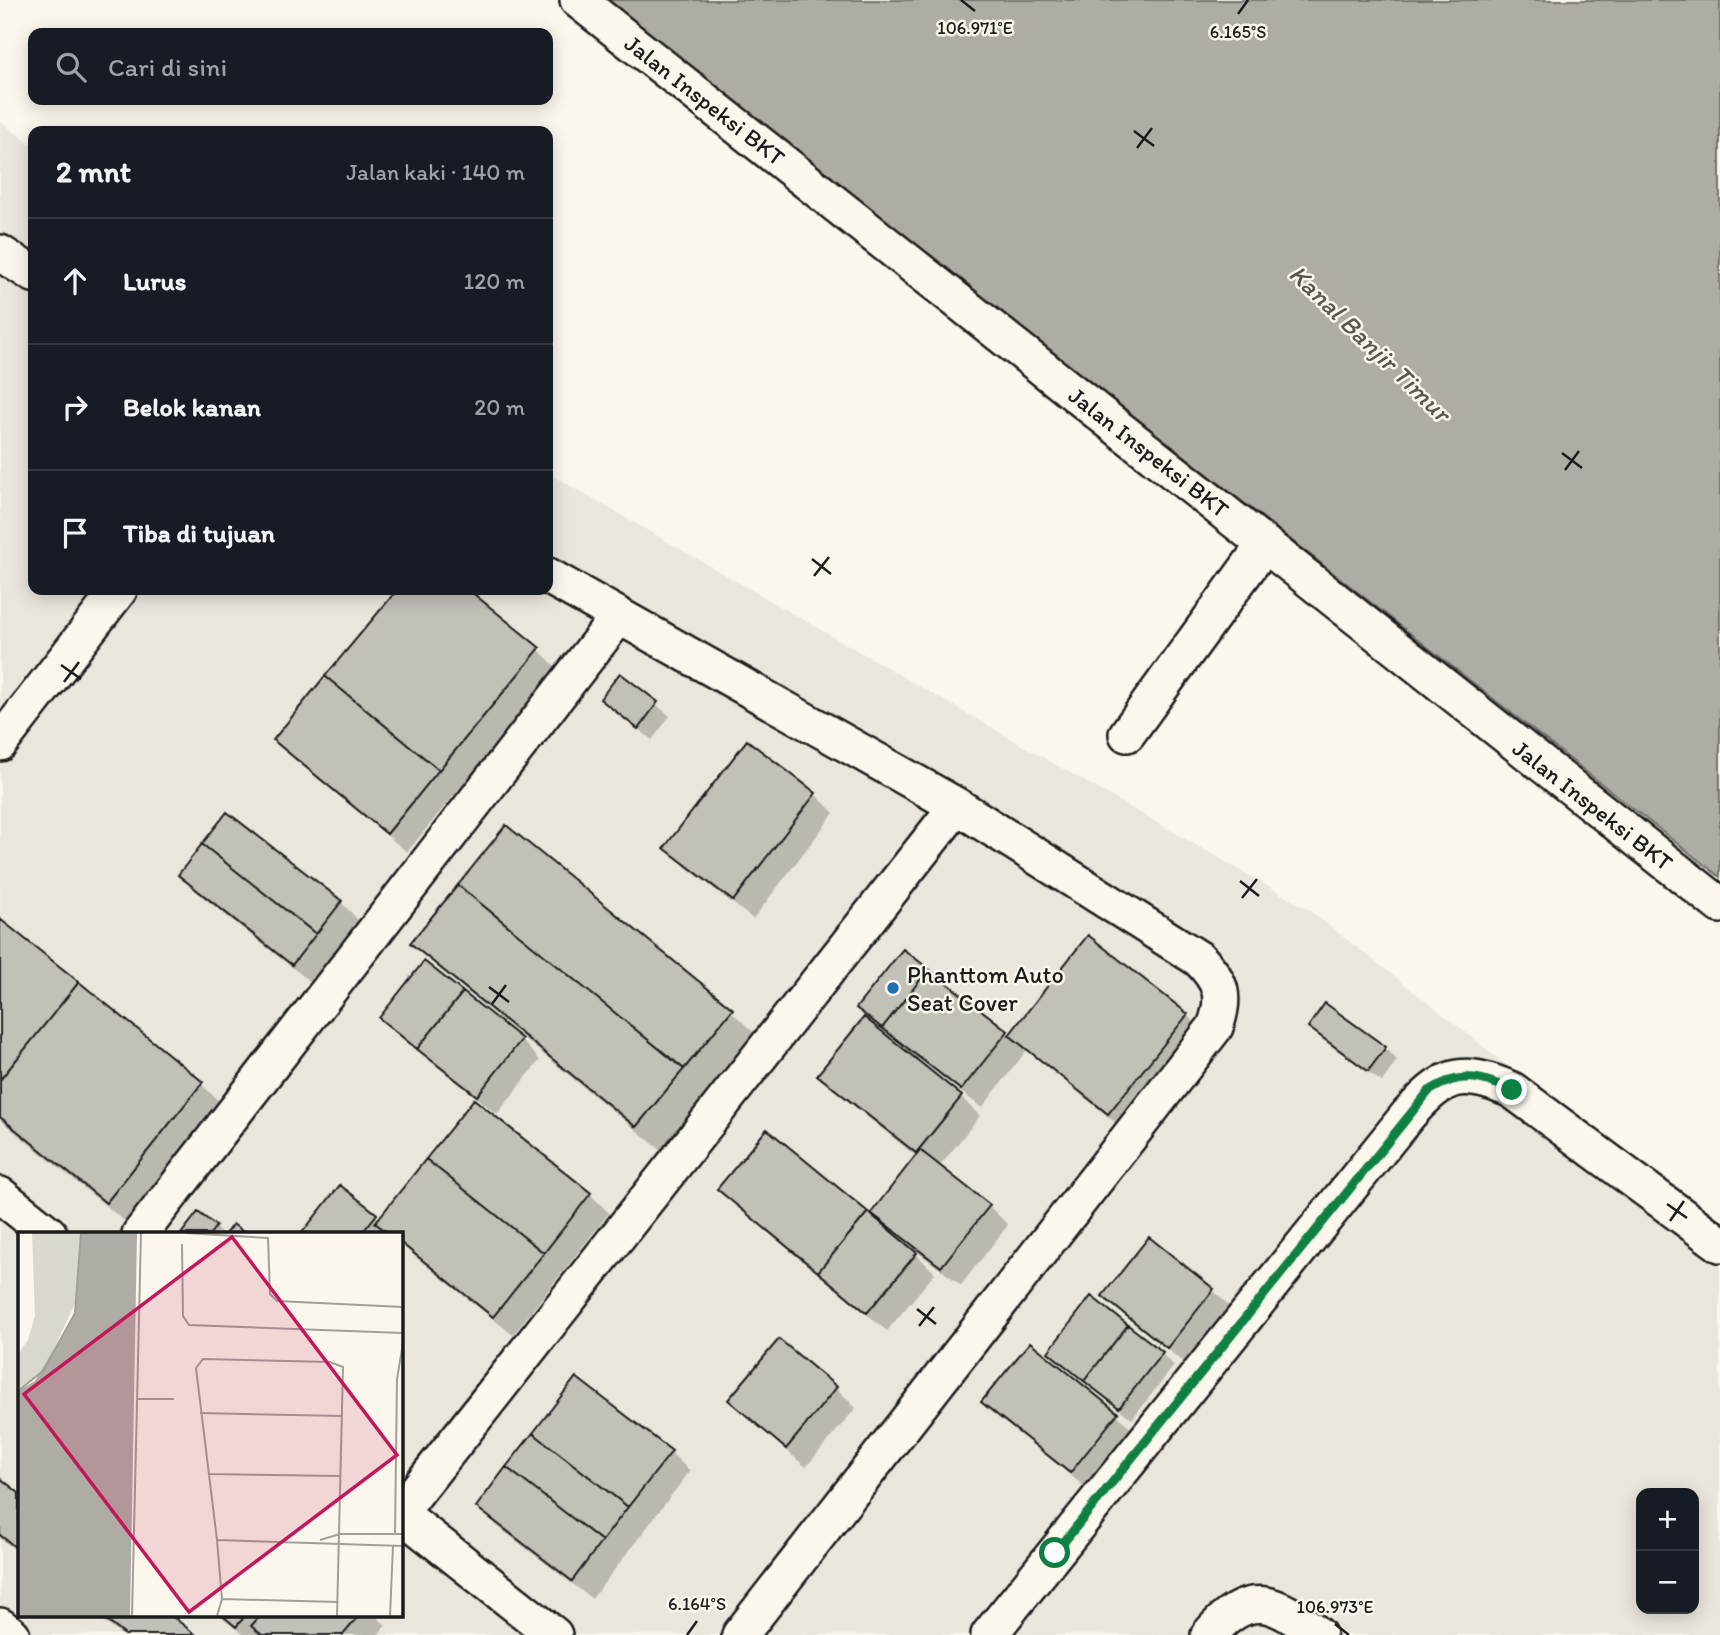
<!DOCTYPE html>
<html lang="id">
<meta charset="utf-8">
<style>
:root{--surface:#171b24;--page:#242831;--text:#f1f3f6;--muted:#9ea1a6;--line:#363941}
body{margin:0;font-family:Itim,sans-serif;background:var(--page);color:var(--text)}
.controls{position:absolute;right:21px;bottom:21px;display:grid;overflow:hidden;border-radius:14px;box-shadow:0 4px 18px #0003}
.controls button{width:63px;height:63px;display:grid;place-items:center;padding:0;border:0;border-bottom:2px solid var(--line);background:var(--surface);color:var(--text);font:35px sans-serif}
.stop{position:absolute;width:21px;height:21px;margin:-16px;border:5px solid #0b8043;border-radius:50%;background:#fff}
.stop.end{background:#0b8043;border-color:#fff;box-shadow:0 2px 7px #0008}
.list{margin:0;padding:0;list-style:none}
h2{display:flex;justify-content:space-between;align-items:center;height:91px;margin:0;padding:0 28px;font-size:30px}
h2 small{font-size:23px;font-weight:400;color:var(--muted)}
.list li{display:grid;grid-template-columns:46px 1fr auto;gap:21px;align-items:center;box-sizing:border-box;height:126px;padding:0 28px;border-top:2px solid var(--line)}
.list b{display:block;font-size:26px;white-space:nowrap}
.list em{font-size:23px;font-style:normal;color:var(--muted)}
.icon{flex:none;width:38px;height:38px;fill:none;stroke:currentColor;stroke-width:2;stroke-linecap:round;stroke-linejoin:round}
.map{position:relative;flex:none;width:1720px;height:1635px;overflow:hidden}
.search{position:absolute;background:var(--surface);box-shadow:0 4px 18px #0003;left:28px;top:28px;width:525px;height:77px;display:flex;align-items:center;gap:18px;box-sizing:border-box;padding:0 24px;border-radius:14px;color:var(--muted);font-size:26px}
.panel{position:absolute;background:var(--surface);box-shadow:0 4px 18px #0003;left:28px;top:126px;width:525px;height:469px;border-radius:14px}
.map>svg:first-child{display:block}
.built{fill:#eae6dc;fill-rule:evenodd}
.water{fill:#afaca5;stroke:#74726e;stroke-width:2}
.shadow{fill:#0003}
.building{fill:#c3c0b8;stroke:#1c1c1c;stroke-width:2}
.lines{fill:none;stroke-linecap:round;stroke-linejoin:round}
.minor-casing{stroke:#1c1c1c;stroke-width:40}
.minor{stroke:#fbf7ec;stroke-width:35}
.route{stroke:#0b8043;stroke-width:9}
.ticks{fill:none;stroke:#1c1c1c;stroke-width:2.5}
.poi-dot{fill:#1f6fb2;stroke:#fbf7ec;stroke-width:2.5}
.labels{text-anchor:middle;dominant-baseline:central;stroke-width:5;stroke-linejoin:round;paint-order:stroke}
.street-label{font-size:24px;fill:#1c1c1c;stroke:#fbf7ec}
.poi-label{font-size:24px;fill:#1c1c1c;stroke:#fbf7ec;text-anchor:start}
.water-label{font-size:26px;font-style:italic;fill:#575653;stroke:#fbf7ec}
.inset-road{fill:none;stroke:#a29f99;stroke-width:2}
.view{fill:#c2185b;fill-opacity:0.15;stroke:#c2185b;stroke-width:3.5}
.inset-edge{fill:none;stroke:#1c1c1c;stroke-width:3.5}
.ticks-label{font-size:18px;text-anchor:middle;fill:#1c1c1c;stroke:#fbf7ec;stroke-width:5;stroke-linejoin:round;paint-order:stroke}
</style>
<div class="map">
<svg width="1720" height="1635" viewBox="0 0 1720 1635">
<rect width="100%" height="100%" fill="#fbf7ec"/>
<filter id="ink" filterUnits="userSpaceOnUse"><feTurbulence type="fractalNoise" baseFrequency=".0143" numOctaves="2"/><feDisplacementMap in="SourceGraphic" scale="14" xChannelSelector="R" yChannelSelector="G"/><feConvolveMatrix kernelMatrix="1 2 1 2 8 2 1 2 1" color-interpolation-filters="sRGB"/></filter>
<g filter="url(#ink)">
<!-- built -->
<path class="built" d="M0,121L33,146V590H548V473L1309,910L1458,1026L1720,1240V1635H0ZM19,1234H401V1616H19ZM1641,1493H1694V1609H1641Z"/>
<!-- water -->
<path class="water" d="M604,0H1720V877Z"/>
<!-- shadow -->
<path class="shadow" d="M399,590H466L538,649L564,675L466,794L459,789L407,852L295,760L276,740Z
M620,675L670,716L652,740L602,699Z
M815,794L834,813L753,919L686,867L666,847Z
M180,875L341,902L360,922L312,983L199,894Z
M0,921L201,1084L227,1109L132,1227L0,1120Z
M413,943L731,1011L757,1036L663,1152L438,968Z
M859,1008L1007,1032L1011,1035L1187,1015L1212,1041L1134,1138L1027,1050L982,1108L919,1059L916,1061L961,1097L980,1116L939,1167L989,1206L1008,1225L961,1285L911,1247L910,1248L935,1273L887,1331L739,1208L719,1189L888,1231L890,1229L874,1213L917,1157L839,1094L820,1075L908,1051Z
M381,1018L521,1040L540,1060L497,1114L439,1068Z
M1310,1027L1385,1048L1397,1060L1382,1082L1323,1040Z
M340,1187L380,1219L590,1194L609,1213L513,1335L401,1245V1234H389L386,1231L384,1234H304Z
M198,1215L215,1228L222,1234H184Z
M1213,1290L1232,1309L1187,1365L1124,1315L1104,1296Z
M780,1341L836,1388L856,1408L806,1467L749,1419L730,1400Z
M1050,1352L1162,1354L1174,1366L1132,1419L1063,1365Z
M983,1402L1117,1414L1136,1434L1090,1491L1003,1421Z
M670,1452L690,1471L592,1599L497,1526L478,1507Z
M0,1480L19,1496V1553L0,1538Z
M97,1616H169L193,1635H121Z
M220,1616H376L386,1625L378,1635H244Z"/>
<!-- building -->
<path class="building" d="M397,590H469L540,648L439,770L325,676Z
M620,673L658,702L638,729L600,699Z
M325,676L439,770L387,834L273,740Z
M747,740L816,793L733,901L664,848Z
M227,812L342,901L316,934L202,844Z
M506,825L733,1009L684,1069L458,885Z
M202,844L316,934L292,965L178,875Z
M458,885L684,1069L636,1127L410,943Z
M0,919L79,982L0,1080Z
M1088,935L1188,1014L1108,1114L1009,1035Z
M903,949L929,969L882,1028L856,1008Z
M424,961L463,992L417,1049L379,1018Z
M929,969L1008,1031L961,1090L882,1028Z
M79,982L203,1082L106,1203L0,1117V1080Z
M463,992L522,1039L477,1096L417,1049Z
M1325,1003L1386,1047L1368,1071L1308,1027Z
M864,1017L962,1096L916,1153L817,1075Z
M474,1099L591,1193L544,1253L426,1159Z
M767,1129L868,1212L818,1272L717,1189Z
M920,1150L990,1205L941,1267L871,1213Z
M426,1159L544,1253L493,1317L401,1243V1234H390L375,1223Z
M340,1185L377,1214L361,1234H301Z
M198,1212L216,1226L210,1234H181Z
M868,1212L917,1253L867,1313L818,1272Z
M233,1224L246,1234H225Z
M1149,1237L1214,1289L1167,1348L1102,1296Z
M1091,1296L1128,1325L1084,1381L1048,1352Z
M1128,1325L1163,1352L1119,1408L1084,1381Z
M779,1339L837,1387L786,1449L728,1400Z
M1030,1342L1118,1413L1070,1473L981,1402Z
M576,1377L672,1451L628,1507L533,1433Z
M533,1433L628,1507L602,1541L506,1467Z
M506,1467L602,1541L572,1581L476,1507Z
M0,1478L19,1493V1550L0,1535Z
M101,1616H172L196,1635H125Z
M223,1616H245L236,1627Z
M260,1616H359L343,1635H262L251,1626Z"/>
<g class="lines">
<defs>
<path id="minor" d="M578,0L1720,905
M0,253L33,274
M548,576L957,806L1199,959C1222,982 1226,997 1215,1027L740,1635
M1127,734L1265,544
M0,743L119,590
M0,1195L49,1234
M140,1234L619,616
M401,1511L957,806
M401,1514L554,1635
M0,1626L12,1635
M989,1635L1408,1115C1444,1075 1460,1067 1512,1090L1720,1244
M1209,1635C1249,1587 1276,1602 1318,1635"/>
</defs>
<!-- minor casing -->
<use href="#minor" class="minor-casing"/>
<!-- minor -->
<use href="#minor" class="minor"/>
</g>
</g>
<g class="lines" filter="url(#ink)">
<!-- route -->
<path class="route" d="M1055,1553L1429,1091C1460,1071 1480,1076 1512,1090"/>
</g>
<!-- ticks -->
<path class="ticks" d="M961,0L975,11M1238,14L1248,0M1134,131L1154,146M1137,148L1152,128M1562,453L1582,468M1565,470L1579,451M812,559L831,574M814,576L829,557M61,665L81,679M64,682L79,662M1240,881L1259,896M1242,898L1257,879M489,987L509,1002M492,1004L506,985M1667,1204L1687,1218M1670,1221L1684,1201M917,1309L936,1324M919,1326L934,1307M1335,1624L1349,1635M687,1635L697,1621"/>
<!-- markers -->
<circle class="poi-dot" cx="893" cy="988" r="7"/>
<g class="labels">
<!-- street labels -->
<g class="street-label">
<text transform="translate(705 100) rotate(38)">Jalan Inspeksi BKT</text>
<text transform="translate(1149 452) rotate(38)">Jalan Inspeksi BKT</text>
<text transform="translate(1593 805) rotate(38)">Jalan Inspeksi BKT</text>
</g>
<!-- poi labels -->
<g class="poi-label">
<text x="907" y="974">Phanttom Auto<tspan x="907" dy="28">Seat Cover</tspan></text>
</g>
<!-- water labels -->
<g class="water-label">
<text transform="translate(1370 343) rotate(44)">Kanal Banjir Timur</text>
</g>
</g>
<!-- overview -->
<g transform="translate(18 1232)">
<rect width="385" height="385" fill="#fbf7ec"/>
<path d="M14,1H64L61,63L26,138L0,159V122L10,108L17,84Z" fill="#dad7ce"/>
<path d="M63,1H119L112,384H0V159L17,149L57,81Z" fill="#afaca5"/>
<path class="inset-road" d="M168,1L250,6L252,62L259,69L385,75M164,12L165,84L171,93L385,101M0,159L26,138L57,81L63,1M119,167H156M182,181L325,184M190,242L323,244M377,302L379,147L385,111M199,308L385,314M302,308L322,302H385M204,367L320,370M114,384L123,1M199,384L204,367L199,308L178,136L185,127L312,130L325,135L319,384M372,384L375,314"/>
<path class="view" d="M214,5L379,223L171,380L6,162Z"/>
<rect width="385" height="385" class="inset-edge"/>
</g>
<g class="ticks-label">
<text x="975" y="34">106.971°E</text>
<text x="1238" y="38">6.165°S</text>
<text x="697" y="1610">6.164°S</text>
<text x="1335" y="1613">106.973°E</text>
</g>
</svg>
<div class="controls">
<button>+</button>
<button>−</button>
</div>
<div class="stop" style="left:1055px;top:1553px"></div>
<div class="stop end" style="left:1512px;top:1090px"></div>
<div class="search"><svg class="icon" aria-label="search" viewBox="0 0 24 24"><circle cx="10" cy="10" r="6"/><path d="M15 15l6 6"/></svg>Cari di sini</div>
<section class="panel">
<h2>2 mnt<small>Jalan kaki · 140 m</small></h2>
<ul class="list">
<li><svg class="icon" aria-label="ahead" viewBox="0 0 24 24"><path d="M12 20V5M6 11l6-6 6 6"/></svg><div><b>Lurus</b></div><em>120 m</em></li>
<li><svg class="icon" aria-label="right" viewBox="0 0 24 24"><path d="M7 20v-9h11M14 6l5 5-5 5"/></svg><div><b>Belok kanan</b></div><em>20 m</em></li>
<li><svg class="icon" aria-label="arrive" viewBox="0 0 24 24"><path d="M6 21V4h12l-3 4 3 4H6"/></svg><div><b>Tiba di tujuan</b></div></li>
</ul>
</section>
</div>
